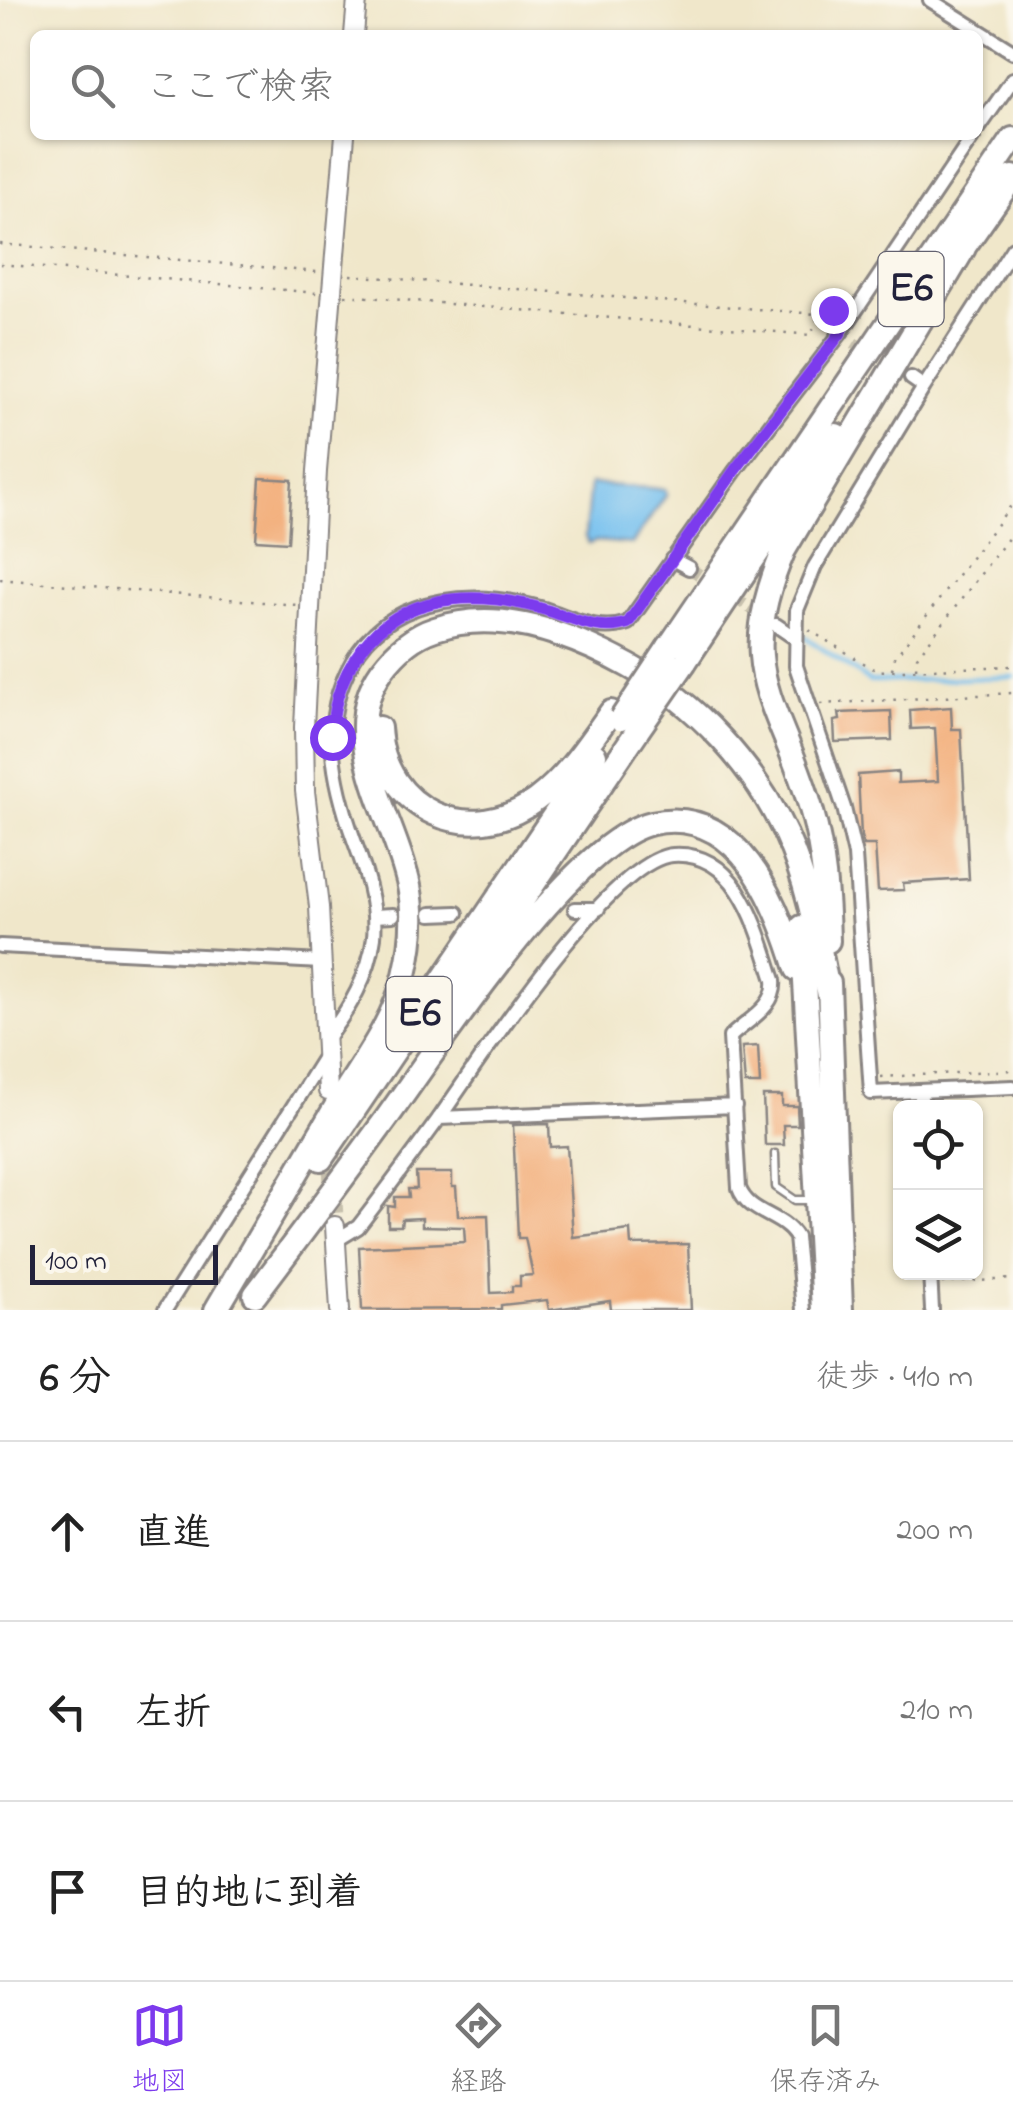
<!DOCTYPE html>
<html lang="ja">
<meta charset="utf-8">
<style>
:root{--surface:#fff;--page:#f6f6f6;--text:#222;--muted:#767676;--line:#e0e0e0;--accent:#7c3aed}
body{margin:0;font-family:"Indie Flower","Klee One",sans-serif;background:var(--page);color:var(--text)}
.controls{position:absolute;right:30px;bottom:30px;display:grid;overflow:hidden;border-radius:15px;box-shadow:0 2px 8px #0004}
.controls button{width:90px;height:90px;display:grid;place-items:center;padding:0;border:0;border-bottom:2px solid var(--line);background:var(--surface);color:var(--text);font:50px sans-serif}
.scale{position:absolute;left:30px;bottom:25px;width:188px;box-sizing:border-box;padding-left:10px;border:5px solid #22223b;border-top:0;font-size:28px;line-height:35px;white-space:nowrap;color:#22223b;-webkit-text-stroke:8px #fbf7ec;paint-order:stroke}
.stop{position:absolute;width:30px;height:30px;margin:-22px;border:8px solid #7c3aed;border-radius:50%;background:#fff}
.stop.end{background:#7c3aed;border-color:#fff;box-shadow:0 2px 10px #0008}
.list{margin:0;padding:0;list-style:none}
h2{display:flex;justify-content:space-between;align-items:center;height:130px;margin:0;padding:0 40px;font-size:42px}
h2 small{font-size:32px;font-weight:400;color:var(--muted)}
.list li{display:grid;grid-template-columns:65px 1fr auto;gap:30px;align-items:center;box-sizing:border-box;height:180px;padding:0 40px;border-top:2px solid var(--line)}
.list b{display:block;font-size:38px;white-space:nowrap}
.list em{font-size:32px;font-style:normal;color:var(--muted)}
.icon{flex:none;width:55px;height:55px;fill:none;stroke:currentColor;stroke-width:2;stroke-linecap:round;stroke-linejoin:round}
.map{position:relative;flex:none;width:1013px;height:1310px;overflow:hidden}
.search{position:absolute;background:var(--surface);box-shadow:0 2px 8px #0004;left:30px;right:30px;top:30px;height:110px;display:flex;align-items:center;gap:25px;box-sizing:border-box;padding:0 35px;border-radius:15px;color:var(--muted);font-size:38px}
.sheet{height:670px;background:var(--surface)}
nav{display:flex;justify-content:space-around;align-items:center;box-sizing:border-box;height:140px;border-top:2px solid var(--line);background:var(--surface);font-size:28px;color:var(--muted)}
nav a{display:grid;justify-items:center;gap:5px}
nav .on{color:var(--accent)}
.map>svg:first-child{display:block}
.water{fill:#75c0ef;stroke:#4c7195;stroke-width:2.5}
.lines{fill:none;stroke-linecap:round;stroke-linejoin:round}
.stream{stroke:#75c0ef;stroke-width:4}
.building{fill:#f3b07e}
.street-tunnel{stroke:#c7c0ad;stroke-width:12;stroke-dasharray:12 6;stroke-linecap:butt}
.secondary-tunnel{stroke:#c7c0ad;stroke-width:18;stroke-dasharray:18 9;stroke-linecap:butt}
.lane-casing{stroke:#898482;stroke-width:11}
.street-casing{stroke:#898482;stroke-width:18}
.secondary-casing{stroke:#898482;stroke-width:22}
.highway-casing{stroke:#898482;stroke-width:28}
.path{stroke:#898482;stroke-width:2.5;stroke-dasharray:2.5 8;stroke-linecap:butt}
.lane{stroke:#fff;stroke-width:6}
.street{stroke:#fff;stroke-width:12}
.secondary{stroke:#fff;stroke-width:18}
.highway{stroke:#fff;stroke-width:22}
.highway-bridge-casing{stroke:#898482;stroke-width:28;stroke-linecap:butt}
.highway-bridge{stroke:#fff;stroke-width:22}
.route{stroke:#7c3aed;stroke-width:12}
.labels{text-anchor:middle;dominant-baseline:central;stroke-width:10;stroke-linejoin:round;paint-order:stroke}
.shield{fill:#fbf7ec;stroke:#636270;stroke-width:2.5}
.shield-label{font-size:42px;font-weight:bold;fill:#22223b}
</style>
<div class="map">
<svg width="1013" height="1310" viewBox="0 0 1013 1310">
<rect width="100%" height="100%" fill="#fbf7ec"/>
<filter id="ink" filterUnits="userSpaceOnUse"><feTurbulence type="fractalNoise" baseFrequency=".01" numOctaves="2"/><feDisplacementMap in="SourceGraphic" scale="20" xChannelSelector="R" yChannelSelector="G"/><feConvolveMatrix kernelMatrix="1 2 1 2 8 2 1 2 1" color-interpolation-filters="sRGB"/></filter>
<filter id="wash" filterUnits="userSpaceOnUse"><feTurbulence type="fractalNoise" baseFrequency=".0048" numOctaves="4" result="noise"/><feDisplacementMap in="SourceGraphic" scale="40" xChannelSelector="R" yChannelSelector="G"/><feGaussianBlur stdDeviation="2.25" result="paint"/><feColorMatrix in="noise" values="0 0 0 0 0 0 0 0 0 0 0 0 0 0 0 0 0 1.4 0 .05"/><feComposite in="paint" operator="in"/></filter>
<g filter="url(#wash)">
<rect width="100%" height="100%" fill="#f0e7ca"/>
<!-- water -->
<path class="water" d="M590,484L665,489L667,494L632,544L596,541L589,544L585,537Z"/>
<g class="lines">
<!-- stream -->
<path class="stream" d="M804,636L870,682L1013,677"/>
</g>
<g id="blocks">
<!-- building -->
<path class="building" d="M260,478L292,480L288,542L256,540Z
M951,707L952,729H961L969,879L903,883L904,890L878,891L875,845H863L861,836L858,775L898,772V783L938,781L935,728L911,729L910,710Z
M891,711L892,740L835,742L834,721L840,720L839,713Z
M758,1046L760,1084H745L742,1047Z
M763,1096H782V1106H797L798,1125H783L784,1145H765Z
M549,1124L550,1147L567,1146L573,1237L630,1230L631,1245L688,1244L691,1310H611L610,1301L549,1310L547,1300L501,1305V1309L362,1310L359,1247L465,1242L464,1227L422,1226V1218L402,1219L401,1226H388V1206L395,1207V1197H409L408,1189H417L416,1173H452V1187H456L458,1216L488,1215L491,1293L512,1292V1286H520V1276L533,1275L525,1238H518L513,1125Z"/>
</g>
</g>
<g filter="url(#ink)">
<use href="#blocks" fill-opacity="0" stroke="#898482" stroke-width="2.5"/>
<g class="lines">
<!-- street-tunnel -->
<path class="street-tunnel" d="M854,343L896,369
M689,568L766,618"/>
<!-- secondary-tunnel -->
<path class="secondary-tunnel" d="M330,1141L335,1226"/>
<defs>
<path id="lane" d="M775,1154L776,1187L795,1200H813"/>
<path id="street" d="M930,0L1013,52
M978,129L1013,79
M1013,248L924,387L815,566L797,610L796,666L844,808L855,855L871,1093L1013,1087
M911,378L924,387
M672,559L689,568
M776,625L795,638
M575,909H598
M431,914L457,913
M374,916L393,915
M0,946L322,962
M326,1039C350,1008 369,976 374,937C377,904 365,870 354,840C331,776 318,711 359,651C400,593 478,591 540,608C570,616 596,634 628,623L735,471L840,334L974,135
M921,1091V1108
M439,1118L735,1106
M335,1241L358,1227C386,1191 413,1154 440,1117C477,1064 611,858 673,855C740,851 758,932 774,980C777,1007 747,1020 730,1037L739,1188C748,1214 782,1214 796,1237L803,1310
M930,1272L932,1310
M165,1310L326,1054"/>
<path id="secondary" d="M354,35L357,0
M328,1091L319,907L305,791L304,727L317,471L345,135
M335,1226L340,1310"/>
<path id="highway" d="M955,260L1013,177
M668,648L1013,139
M685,662L836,435
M379,728C383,811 470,849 536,800C567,777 589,743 611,712
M802,927L823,1310
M828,941C827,897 824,854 812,812C780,700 731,673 784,550L964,248
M829,983L841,1310
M457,997L638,730
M321,1159L595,755
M255,1295C299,1237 343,1178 386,1119C436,1050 573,840 652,823C739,804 777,903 797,969
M216,1310C256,1243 295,1175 335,1108C360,1066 393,1024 405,975C412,946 415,915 409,886C395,817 334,737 382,670C396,651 413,636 435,629C500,607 571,634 629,666C696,703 754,765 786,835C809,885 818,941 829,995"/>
</defs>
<!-- lane casing -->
<use href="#lane" class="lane-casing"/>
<!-- street casing -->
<use href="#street" class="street-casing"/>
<!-- secondary casing -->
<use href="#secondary" class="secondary-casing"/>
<!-- highway casing -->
<use href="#highway" class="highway-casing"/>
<!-- path -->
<path class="path" d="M0,244L317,272
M0,264L317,293
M350,275L816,314
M345,295L811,335L818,315L833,310L839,312
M0,579L297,605
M809,630L877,671L1013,666
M916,668L917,657L1013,532
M892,669L895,657L1013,503
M820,704L1013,693
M881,1077L1013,1070
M942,1283L1013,1279"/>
<!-- lane -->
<use href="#lane" class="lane"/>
<!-- street -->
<use href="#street" class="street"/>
<!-- secondary -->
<use href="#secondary" class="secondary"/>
<!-- highway -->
<use href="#highway" class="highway"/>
<defs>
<path id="highway-bridge" d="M621,719L668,648
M638,730L685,662"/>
</defs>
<!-- highway-bridge casing -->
<use href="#highway-bridge" class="highway-bridge-casing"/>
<!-- highway-bridge -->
<use href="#highway-bridge" class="highway-bridge"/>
</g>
</g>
<g class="lines" filter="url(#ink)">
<!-- route -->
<path class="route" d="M332,737C332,701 345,666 371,638C415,590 487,592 546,610C573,618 599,633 628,623L735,470L840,334L850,316L833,310"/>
</g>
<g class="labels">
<!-- shield labels -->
<g class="shield">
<rect x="878.5" y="252" width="65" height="74" rx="8"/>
<rect x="386.5" y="977" width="65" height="74" rx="8"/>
</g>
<g class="shield-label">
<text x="911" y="289">E6</text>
<text x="419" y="1014">E6</text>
</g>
</g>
</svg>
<div class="controls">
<button><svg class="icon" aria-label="locate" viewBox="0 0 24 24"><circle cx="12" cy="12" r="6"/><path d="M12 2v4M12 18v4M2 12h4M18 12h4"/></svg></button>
<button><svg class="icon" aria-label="layers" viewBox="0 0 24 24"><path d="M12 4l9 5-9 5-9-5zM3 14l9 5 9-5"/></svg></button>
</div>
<div class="scale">100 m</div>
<div class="stop" style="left:332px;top:737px"></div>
<div class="stop end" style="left:833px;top:310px"></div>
<div class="search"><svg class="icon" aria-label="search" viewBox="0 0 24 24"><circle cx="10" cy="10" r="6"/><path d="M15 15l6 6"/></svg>ここで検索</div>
</div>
<section class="sheet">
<h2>6 分<small>徒歩 · 410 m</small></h2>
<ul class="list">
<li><svg class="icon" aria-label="ahead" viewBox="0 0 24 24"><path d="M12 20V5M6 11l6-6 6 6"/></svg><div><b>直進</b></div><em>200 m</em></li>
<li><svg class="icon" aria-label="left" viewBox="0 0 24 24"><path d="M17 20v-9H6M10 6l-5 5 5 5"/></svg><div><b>左折</b></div><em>210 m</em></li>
<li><svg class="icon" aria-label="arrive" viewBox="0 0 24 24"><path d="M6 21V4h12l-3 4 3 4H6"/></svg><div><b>目的地に到着</b></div></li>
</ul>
</section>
<nav>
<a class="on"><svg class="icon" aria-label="map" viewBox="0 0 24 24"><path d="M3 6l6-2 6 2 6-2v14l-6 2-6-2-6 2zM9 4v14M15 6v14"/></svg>地図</a>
<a><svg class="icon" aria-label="directions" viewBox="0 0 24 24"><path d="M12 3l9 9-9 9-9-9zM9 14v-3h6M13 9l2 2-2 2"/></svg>経路</a>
<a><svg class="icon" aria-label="saved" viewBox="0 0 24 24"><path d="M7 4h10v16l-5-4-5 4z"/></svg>保存済み</a>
</nav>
